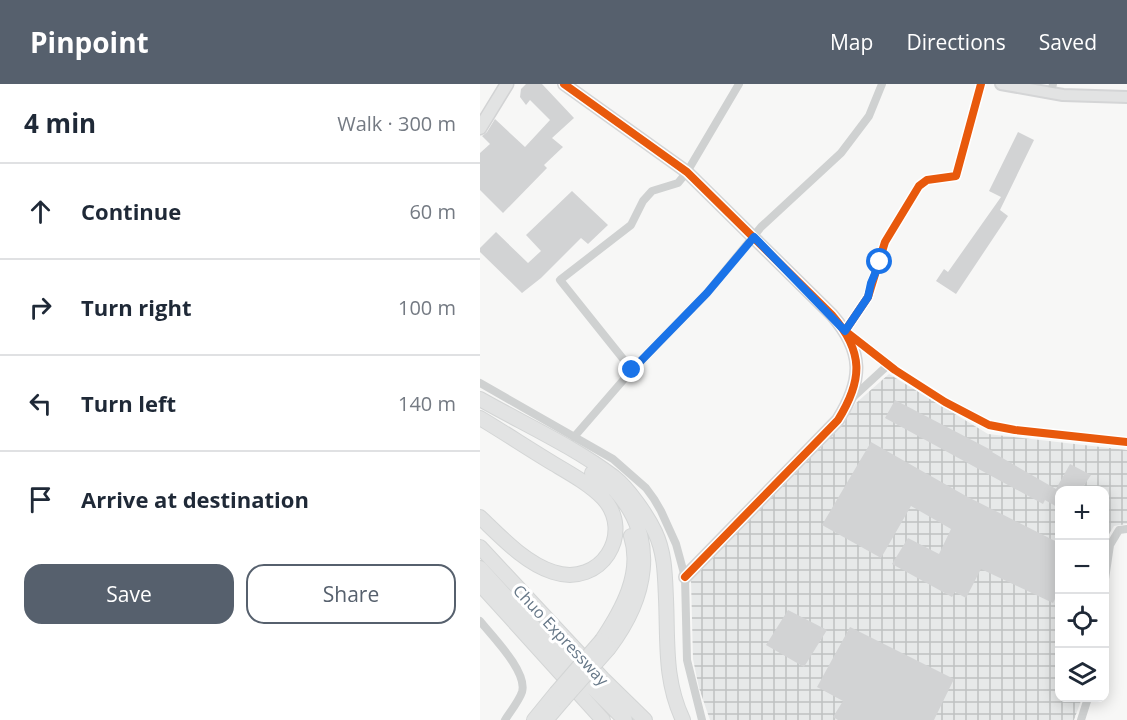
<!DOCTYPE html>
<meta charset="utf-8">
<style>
:root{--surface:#fff;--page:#f6f6f7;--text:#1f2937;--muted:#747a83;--line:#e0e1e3;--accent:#56606d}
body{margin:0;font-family:"Open Sans",sans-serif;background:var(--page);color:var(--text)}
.controls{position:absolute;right:18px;bottom:18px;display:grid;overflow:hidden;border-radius:12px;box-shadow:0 3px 15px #0003}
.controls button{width:54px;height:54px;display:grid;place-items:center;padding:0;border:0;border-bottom:2px solid var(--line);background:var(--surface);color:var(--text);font:30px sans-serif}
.stop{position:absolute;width:18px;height:18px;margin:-14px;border:4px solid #1a73e8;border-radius:50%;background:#fff}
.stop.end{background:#1a73e8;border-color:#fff;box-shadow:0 2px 6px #0008}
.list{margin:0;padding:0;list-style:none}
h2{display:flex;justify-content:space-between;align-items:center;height:78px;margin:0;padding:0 24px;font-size:26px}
h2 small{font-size:20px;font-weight:400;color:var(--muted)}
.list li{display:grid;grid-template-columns:39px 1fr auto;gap:18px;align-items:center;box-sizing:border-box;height:96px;padding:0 24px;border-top:2px solid var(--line)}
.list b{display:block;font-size:22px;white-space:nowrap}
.list em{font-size:20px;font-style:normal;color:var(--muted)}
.actions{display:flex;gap:12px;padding:18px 24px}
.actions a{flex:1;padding:14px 0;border:2px solid var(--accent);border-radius:18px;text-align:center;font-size:21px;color:var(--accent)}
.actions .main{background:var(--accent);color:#fff}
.icon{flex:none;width:33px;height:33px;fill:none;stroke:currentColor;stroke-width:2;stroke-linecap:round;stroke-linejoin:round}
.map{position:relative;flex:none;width:647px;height:636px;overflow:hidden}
header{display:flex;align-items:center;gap:36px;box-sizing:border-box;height:84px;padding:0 30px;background:var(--accent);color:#fff}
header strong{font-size:28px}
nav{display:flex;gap:33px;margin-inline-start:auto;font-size:21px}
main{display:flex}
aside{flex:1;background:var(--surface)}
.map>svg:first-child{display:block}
.industrial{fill:url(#industrial-grid)}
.building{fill:#d2d3d4}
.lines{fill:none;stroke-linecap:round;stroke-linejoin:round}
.secondary-casing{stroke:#d4d5d6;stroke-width:14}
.primary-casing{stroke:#d2d3d4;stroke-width:15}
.highway-casing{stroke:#d3d5d5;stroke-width:16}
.street{stroke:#cfd1d1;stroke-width:8}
.secondary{stroke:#e2e3e3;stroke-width:10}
.primary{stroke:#e2e3e3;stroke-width:12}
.highway{stroke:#e2e3e3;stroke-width:14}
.highway-bridge-casing{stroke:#d3d5d5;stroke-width:16;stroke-linecap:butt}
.highway-bridge{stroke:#e2e3e3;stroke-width:14}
.cycleway-casing{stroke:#fff;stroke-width:11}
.cycleway{stroke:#e8590c;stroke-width:8}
.route{stroke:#1a73e8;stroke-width:8}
.labels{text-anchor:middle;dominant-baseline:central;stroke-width:6;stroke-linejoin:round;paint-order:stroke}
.street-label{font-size:16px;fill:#667787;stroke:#fff}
</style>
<header>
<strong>Pinpoint</strong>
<nav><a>Map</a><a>Directions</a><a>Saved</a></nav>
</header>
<main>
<aside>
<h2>4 min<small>Walk · 300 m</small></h2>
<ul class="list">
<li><svg class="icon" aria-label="ahead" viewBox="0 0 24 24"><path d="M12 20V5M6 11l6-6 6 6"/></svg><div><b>Continue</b></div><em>60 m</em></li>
<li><svg class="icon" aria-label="right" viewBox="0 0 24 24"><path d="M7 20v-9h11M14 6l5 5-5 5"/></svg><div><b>Turn right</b></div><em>100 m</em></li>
<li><svg class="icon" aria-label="left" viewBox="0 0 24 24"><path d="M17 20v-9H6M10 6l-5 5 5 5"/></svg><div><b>Turn left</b></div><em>140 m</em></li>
<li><svg class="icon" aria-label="arrive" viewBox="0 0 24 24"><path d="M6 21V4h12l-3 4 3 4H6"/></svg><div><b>Arrive at destination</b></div></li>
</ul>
<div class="actions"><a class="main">Save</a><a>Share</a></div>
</aside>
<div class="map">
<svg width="647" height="636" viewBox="0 0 647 636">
<defs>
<pattern id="industrial-grid" width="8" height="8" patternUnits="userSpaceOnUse" patternTransform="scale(1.5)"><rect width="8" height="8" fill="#e7e9e9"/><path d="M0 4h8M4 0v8" fill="none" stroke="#bfc2c2"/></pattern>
</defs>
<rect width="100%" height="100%" fill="#f7f7f6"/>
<!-- industrial -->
<path class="industrial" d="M409,290L508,350L647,366V440L634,442L626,455L625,463L624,406H580V614H602L594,636H230L219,604L213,575L211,496L363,339L376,319Z"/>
<!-- building -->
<path class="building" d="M46,0H62L94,34L72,54L83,63L64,81L67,84L23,129L0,106V69L10,60L2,52L7,48L15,35L45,63L70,36L50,16L46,21L40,13L41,5Z
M538,48L554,56L520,126L528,132L476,210L456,197L464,185L468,188L521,113L509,107Z
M92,107L128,141L108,160L101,154L61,194L42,209L0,168V164L16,148L48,179L61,167L46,151Z
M415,316L513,367L512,368L576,405L590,380L611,391L601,406H579V424L565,416L563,420L405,334Z
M391,358L486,412L579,459V512L577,511L573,519L501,485L486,514L475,508L472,513L412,480L428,454L459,470L471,445L431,422L401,474L342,441Z
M308,526L347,546L324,583L286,561Z
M370,543L474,595L454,636H358L353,633L363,617L337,603Z"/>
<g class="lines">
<defs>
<path id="secondary" d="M84,0L207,88L352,231C384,268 383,296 358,336L205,493
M521,0L583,11L647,13"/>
<path id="primary" d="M0,44L27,0"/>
<path id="highway" d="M0,315C44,340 93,362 134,393C149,405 167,431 175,448C185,469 185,492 186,515C188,558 184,596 203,636
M0,334C25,349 49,365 74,380C91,390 109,400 123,414C155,449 121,504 73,488C45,479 21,453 0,433
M112,389C120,395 129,400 135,406C180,456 166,515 129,564
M0,463L123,595L165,636
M0,484L76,567L145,636
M0,500L123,636
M122,556C142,526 163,489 151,452
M54,636L76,609
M66,636L83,616"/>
</defs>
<!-- secondary casing -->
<use href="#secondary" class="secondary-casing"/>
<!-- primary casing -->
<use href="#primary" class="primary-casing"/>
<!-- highway casing -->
<use href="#highway" class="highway-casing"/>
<!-- street -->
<path class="street" d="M501,0L476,92L447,96L439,102L405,158L388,213L365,247L415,286L465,318L509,341L535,346L647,358
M571,9L573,0
M152,286L80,196L151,141L163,117L172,107L198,99L207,88L259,0
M0,299L133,375L166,404L174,415L181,427L196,460L205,493L207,576L222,636
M371,315L408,281
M94,353L152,286L227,209L281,143L361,69L389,32L402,0
M624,502L630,461L639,446L647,445
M0,537C12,552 48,588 42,608C39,617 30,628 25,636
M601,636L608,614"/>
<!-- secondary -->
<use href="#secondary" class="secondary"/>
<!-- primary -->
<use href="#primary" class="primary"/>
<!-- highway -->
<use href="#highway" class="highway"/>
<defs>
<path id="highway-bridge" d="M76,609L122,556
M83,616L129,564"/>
</defs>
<!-- highway-bridge casing -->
<use href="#highway-bridge" class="highway-bridge-casing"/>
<!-- highway-bridge -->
<use href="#highway-bridge" class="highway-bridge"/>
<defs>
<path id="cycleway" d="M84,0L207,88L352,231C384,268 383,296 358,336L205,493
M501,0L476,92L447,96L439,102L405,158L388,213L365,247L415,286L465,318L509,341L535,346L647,358"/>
</defs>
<!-- cycleway casing -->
<use href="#cycleway" class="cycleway-casing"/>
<!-- cycleway -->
<use href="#cycleway" class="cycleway"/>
</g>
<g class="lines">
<!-- route -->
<path class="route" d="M152,286L227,209L274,153L365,247L388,213L391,199L400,178"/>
</g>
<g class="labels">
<!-- street labels -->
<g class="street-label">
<text transform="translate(81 551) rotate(47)">Chuo Expressway</text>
</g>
</g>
</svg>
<div class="controls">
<button>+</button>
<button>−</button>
<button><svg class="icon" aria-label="locate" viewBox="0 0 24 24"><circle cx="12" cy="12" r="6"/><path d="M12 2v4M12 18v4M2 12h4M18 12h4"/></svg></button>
<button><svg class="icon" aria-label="layers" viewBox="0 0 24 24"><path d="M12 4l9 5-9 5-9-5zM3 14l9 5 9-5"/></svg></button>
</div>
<div class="stop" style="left:400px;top:178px"></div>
<div class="stop end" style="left:152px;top:286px"></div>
</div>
</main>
